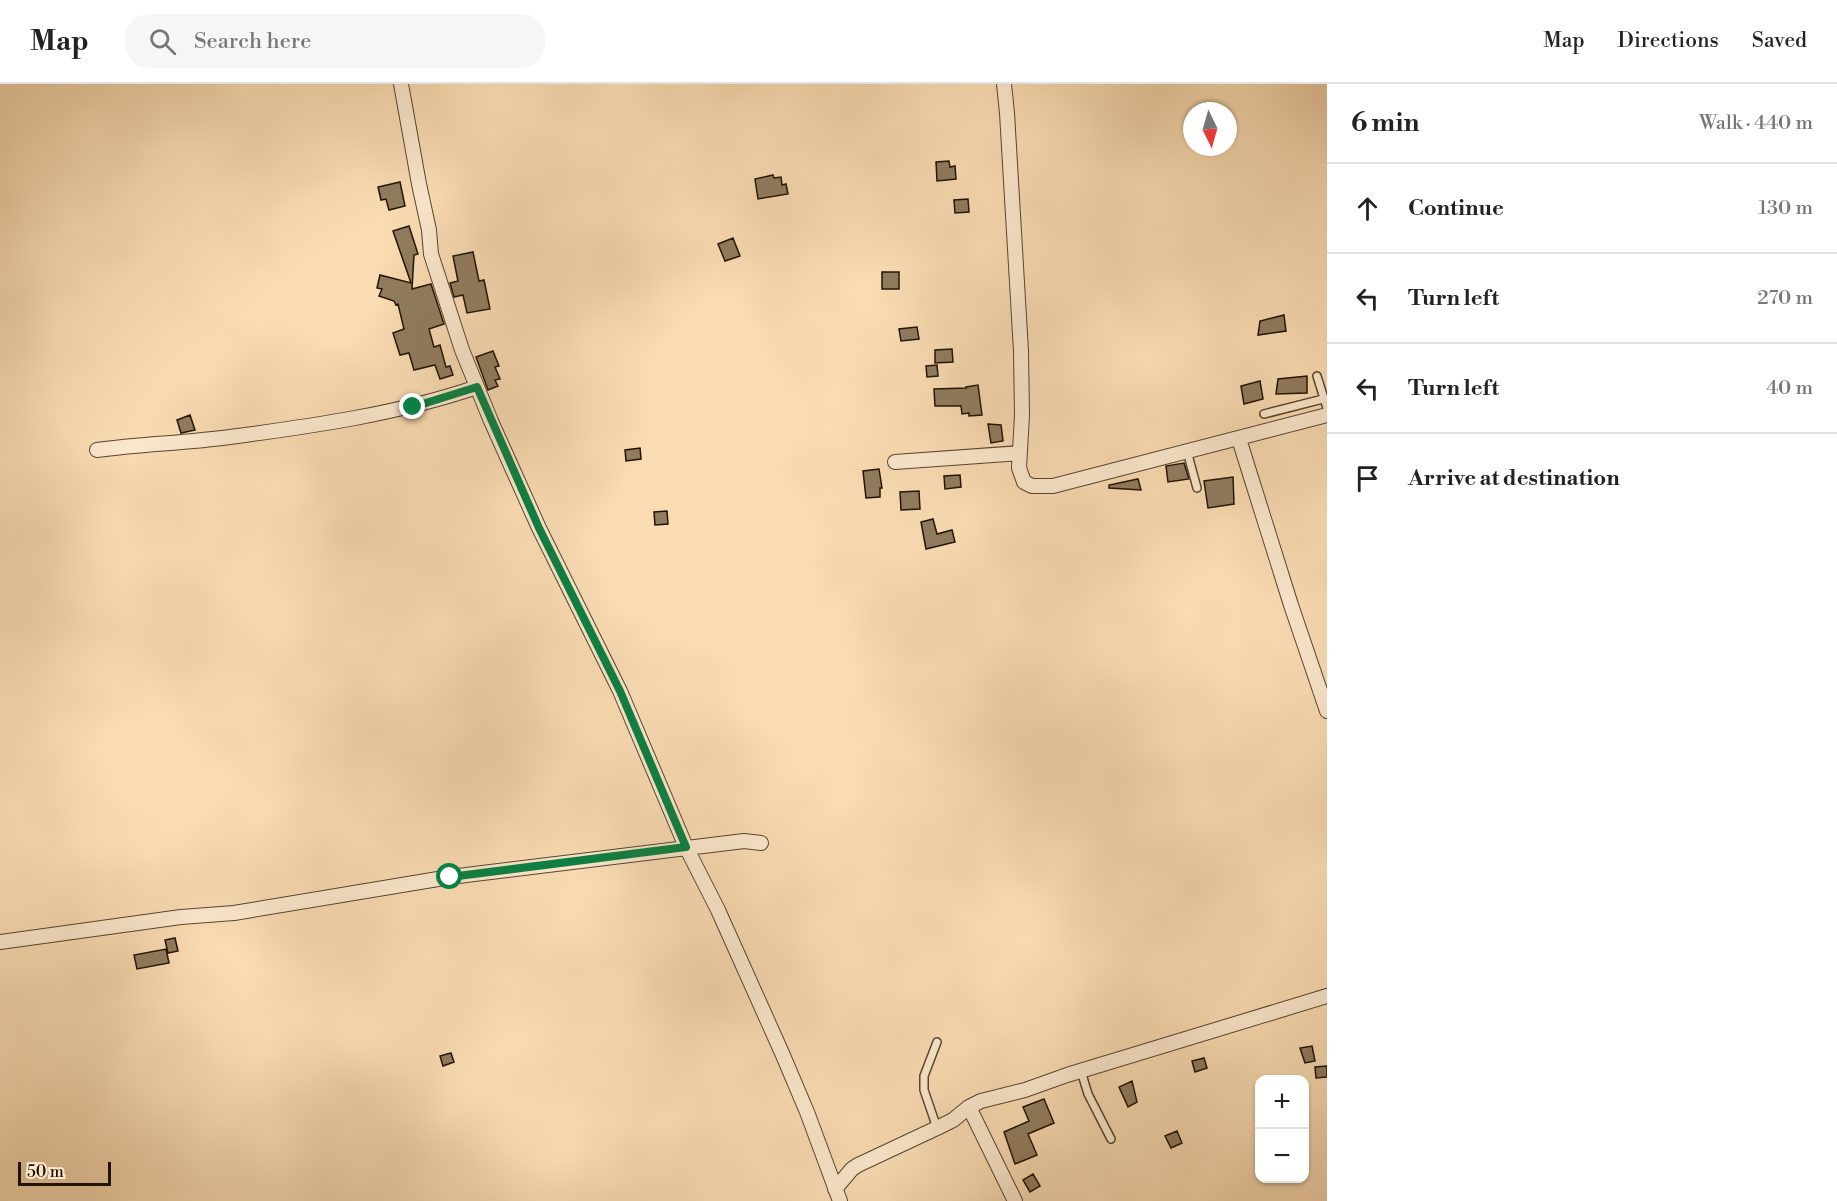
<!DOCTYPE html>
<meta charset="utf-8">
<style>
:root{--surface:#fff;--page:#f6f6f6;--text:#222;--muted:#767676;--line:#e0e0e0}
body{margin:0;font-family:"Libre Bodoni",serif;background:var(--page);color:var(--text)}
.controls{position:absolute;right:18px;bottom:18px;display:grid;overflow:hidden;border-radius:12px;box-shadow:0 2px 4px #0004}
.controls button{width:54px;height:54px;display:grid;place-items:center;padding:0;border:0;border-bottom:2px solid var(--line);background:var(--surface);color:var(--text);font:30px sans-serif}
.compass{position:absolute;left:1183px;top:18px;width:54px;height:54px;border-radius:50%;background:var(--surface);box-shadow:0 2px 4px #0004;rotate:175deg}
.scale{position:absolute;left:18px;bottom:15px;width:93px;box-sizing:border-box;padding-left:6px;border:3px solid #201304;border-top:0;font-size:16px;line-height:21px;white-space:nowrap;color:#201304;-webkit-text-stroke:4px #fce8ce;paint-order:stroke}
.stop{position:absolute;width:18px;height:18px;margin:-14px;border:4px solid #0b8043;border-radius:50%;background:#fff}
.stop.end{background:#0b8043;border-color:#fff;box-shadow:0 2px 6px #0008}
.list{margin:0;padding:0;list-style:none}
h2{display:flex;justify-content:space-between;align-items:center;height:78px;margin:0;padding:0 24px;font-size:26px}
h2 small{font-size:20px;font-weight:400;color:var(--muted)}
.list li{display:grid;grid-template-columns:39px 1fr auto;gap:18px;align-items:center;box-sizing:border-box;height:90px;padding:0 24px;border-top:2px solid var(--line)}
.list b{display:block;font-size:22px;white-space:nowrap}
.list em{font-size:20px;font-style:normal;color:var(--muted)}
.icon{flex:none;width:33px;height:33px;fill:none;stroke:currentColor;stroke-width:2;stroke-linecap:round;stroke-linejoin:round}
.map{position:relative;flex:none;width:1327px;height:1117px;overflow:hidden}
header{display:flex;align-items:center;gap:36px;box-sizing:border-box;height:84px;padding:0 30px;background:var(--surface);border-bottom:2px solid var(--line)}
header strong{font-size:28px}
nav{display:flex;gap:33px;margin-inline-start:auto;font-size:21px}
.search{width:420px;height:54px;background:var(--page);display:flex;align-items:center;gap:15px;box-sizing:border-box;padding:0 21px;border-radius:24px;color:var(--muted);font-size:22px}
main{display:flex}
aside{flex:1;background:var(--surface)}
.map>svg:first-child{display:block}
.building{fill:#917c5f;stroke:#201304;stroke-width:1.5}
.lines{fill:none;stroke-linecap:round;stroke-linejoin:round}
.lane-casing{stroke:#564530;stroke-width:10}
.street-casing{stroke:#564530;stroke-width:16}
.lane{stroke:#fce8ce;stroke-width:7}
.street{stroke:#fce8ce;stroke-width:14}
.route{stroke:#0b8043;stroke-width:8}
</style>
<header>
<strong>Map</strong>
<div class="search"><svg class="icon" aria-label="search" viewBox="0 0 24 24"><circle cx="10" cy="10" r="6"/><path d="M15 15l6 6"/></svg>Search here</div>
<nav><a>Map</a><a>Directions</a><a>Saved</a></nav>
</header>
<main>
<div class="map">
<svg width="1327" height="1117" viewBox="0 0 1327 1117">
<rect width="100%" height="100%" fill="#fadcb3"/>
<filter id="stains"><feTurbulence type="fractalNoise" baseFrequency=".00333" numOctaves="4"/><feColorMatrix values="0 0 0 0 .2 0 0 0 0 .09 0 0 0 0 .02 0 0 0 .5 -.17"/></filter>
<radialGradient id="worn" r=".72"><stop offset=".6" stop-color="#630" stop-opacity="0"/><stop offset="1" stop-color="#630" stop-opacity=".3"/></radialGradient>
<!-- building -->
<path class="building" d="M949,77L950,83L955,82L956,95L937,97L936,78Z
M773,91L774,94L781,93L782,101L786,100L788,110L758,115L755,95Z
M400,98L405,122L389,126L386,115L381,116L378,103Z
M968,115L969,128L955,129L954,116Z
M409,142L418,170L414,171L412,205L431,200L444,240L429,245L434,263L440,261L446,283L450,282L453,291L440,295L435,281L414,286L409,269L400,271L393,249L404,245L398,220L396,221L394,217L379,212L382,205L377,204L380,191L411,199L393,147Z
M733,154L740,172L725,177L718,160Z
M473,168L479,197L484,196L490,225L467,229L463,211L454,213L450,199L458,197L453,172Z
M882,188H899V205H882Z
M1284,231L1286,247L1258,251L1260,237Z
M917,243L919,255L901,257L899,245Z
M952,265L953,278L935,279V266Z
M493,267L499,282L495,283L500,295L495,296L498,302L488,306L476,273Z
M937,281L938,292L927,293L926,282Z
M1307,292V309L1276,310L1278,295Z
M1260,297L1263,315L1244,320L1241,302Z
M978,301L982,331L969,332V329L962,330L961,322H935L934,305L966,304V303Z
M190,331L195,346L181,349L177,336Z
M988,340L1001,341L1003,357L991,359Z
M640,364L641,375L626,377L625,366Z
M1184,379L1189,395L1168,398L1166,382Z
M879,385L882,404H880V413L866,414L863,387Z
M960,391L961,403L945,405L944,392Z
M1233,393L1234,420L1208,424L1204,397Z
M1138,395L1141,406L1109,404V401Z
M919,407L920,425L901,426L900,408Z
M667,427L668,440L655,441L654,428Z
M933,435L937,450L952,446L955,458L926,465L921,438Z
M175,854L178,867L168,869L165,856Z
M166,865L169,879L137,885L134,871Z
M1312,962L1315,977L1305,979L1300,964Z
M451,969L454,978L443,982L440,972Z
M1204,974L1207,984L1195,988L1192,977Z
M1327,982V993L1316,994L1315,983Z
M1132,997L1137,1018L1128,1023L1119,1003Z
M1044,1015L1054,1039L1028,1050L1037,1071L1015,1080L1004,1048L1029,1037L1023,1023Z
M1177,1047L1182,1059L1171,1064L1165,1052Z
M1033,1090L1040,1102L1030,1108L1023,1096Z"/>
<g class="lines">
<defs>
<path id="lane" d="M1317,292L1327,324
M1264,330L1323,315
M1187,367L1197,404
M937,958L924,992V1006L937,1044
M1081,987L1088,1010L1111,1055"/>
<path id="street" d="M401,0L419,100L429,146L431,170L462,266L491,337L539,444L620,607L686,763L718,826L782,969L807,1028L840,1117
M1004,0L1007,29L1021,267L1022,331L1019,384L1024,398L1032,402H1053L1327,331
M1239,355L1291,521L1327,627
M97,366C142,360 186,359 230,353C313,342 398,330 477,303
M895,378L1020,369
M0,858L181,833L234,829L450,793L744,757L761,759
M969,1023L1015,1117
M835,1105L852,1085L858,1081L937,1044L953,1036L969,1023L981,1017L1025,1006L1067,991L1327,912"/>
</defs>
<!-- lane casing -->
<use href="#lane" class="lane-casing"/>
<!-- street casing -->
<use href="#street" class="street-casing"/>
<!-- lane -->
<use href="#lane" class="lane"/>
<!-- street -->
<use href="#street" class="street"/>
</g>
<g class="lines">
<!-- route -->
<path class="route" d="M413,323L477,303L539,444L620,607L686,763L450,793"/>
</g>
<rect width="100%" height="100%" filter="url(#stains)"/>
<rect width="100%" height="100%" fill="url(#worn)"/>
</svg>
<div class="controls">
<button>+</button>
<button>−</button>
</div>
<svg class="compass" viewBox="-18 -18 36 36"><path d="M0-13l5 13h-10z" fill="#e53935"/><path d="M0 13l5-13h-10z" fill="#767676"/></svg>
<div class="scale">50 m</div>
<div class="stop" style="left:450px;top:793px"></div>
<div class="stop end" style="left:413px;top:323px"></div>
</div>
<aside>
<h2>6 min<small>Walk · 440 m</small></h2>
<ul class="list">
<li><svg class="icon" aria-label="ahead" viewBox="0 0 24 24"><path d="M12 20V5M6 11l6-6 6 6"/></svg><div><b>Continue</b></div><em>130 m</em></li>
<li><svg class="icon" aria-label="left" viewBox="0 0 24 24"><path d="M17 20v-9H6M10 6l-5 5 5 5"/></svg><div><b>Turn left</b></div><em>270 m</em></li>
<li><svg class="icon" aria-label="left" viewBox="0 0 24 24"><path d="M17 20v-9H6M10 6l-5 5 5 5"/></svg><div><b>Turn left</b></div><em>40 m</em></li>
<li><svg class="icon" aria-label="arrive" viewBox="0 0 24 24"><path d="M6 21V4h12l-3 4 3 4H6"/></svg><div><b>Arrive at destination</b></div></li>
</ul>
</aside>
</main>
